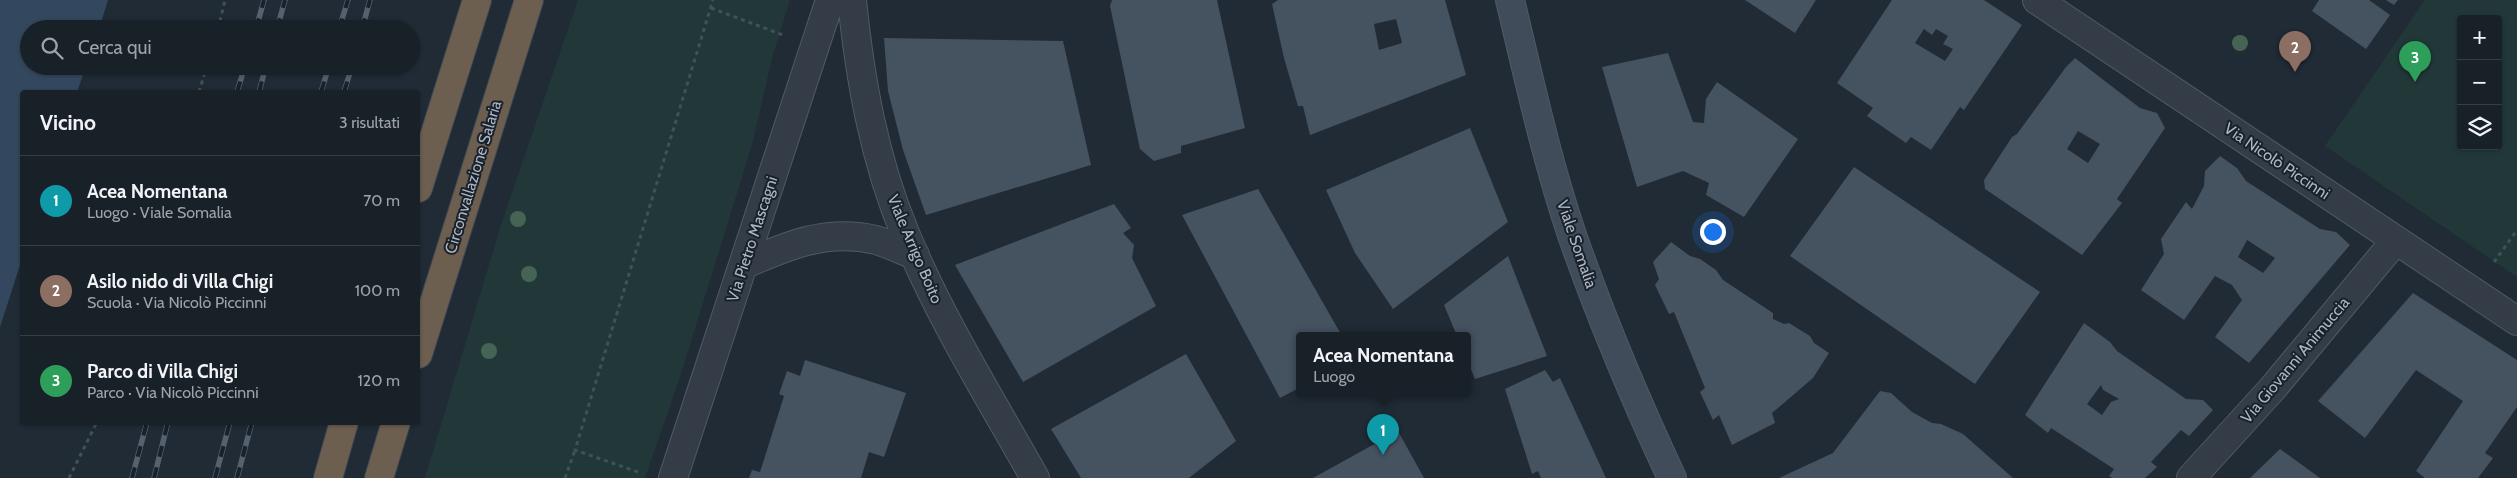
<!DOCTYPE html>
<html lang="it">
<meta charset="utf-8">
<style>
:root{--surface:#182028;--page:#252d34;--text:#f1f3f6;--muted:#9fa3a8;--line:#363e45;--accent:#8c9099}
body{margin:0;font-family:Cabin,sans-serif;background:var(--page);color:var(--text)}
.controls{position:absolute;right:15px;top:15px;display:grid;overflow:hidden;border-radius:5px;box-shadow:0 1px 4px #0004}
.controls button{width:45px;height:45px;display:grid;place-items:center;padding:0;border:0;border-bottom:1px solid var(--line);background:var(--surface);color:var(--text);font:25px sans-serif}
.you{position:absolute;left:1712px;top:231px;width:18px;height:18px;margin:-12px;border:4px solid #fff;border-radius:50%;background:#1a73e8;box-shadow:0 0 0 8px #1a73e833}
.badge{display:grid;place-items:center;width:32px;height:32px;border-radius:50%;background:var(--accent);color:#fff;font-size:16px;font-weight:700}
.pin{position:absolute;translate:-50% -41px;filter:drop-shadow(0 1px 2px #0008)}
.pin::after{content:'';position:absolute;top:26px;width:18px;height:15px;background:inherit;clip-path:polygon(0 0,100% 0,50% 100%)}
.popup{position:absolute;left:1296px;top:332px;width:175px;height:65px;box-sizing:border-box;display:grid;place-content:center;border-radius:5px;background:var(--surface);filter:drop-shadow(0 1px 4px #0005);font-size:16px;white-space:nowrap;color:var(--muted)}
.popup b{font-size:19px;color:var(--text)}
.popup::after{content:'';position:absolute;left:50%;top:100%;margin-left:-10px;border:10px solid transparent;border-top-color:var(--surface)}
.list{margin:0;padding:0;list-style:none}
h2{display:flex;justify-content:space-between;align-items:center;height:65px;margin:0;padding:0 20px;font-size:21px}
h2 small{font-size:16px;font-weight:400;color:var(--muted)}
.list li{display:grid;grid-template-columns:32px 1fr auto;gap:15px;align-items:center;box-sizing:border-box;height:90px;padding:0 20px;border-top:1px solid var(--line)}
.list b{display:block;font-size:19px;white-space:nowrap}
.list p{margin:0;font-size:16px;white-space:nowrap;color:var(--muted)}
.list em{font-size:16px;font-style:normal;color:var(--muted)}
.icon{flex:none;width:28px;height:28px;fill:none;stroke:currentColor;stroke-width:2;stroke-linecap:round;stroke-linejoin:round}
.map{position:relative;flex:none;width:2517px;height:478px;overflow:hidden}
.search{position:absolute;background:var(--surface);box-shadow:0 1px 4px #0004;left:20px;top:20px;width:400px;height:55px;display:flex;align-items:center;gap:12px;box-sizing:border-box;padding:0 18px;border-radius:28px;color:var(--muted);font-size:19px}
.panel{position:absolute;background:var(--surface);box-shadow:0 1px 4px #0004;left:20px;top:90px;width:400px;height:335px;border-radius:5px}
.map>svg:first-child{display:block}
.green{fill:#223838;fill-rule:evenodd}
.water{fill:#33485e}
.building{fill:#455260;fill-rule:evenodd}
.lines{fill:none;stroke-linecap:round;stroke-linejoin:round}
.street-casing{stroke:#505a65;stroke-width:30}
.secondary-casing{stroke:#505a65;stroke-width:30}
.highway-casing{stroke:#3d4751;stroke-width:30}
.path{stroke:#3f5355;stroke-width:3;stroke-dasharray:4 4;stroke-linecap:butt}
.street{stroke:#333c47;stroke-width:28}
.secondary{stroke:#414c5a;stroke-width:28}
.highway{stroke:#6d5f50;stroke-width:28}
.rail-casing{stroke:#55616e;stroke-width:5.5}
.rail{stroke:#19212b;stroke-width:4;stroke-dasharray:11;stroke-linecap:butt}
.tree{fill:#466454}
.labels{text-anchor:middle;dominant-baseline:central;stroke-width:4;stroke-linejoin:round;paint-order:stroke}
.street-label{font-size:16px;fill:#adb7c4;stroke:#19212b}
</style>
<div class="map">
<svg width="2517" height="478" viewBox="0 0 2517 478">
<rect width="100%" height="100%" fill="#202b36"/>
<!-- green -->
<path class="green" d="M578,0H790L772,58L752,145L679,380L645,478H425L500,228Z
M2425,0H2517V277L2325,146ZM2461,19H2498V146H2461Z"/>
<!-- water -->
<path class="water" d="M0,0H108L99,29H29V66H86L77,92H22V259L0,327Z"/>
<!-- building -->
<path class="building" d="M1112,0H1217L1245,128L1181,146V153L1154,161L1140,149L1110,6Z
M1278,0H1445L1466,75L1310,135L1303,106H1298L1284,58L1272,4ZM1396,19L1402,43L1379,50L1374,24Z
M1745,0H1816L1795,33Z
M1892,0H1984L2022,25L1964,110L1960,107L1931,150L1911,137L1906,143L1867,116L1873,108L1837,83ZM1924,29L1932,35L1936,29L1948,36L1943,44L1953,49L1945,61L1915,43Z
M2319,0H2369L2390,15L2366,49L2312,11Z
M2386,0H2398L2394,5Z
M884,38L1063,41L1091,165L926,215L903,150L888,91Z
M1668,53L1693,122L1704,123L1706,99L1717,82L1798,139L1744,217L1706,195L1709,183L1683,171L1637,187L1602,67Z
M2075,58L2140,108L2157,113L2165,128L2117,199L2122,203L2082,255L1985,189L1984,180L2012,137L2017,134L2066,67ZM2078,131L2100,144L2088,163L2067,149Z
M1470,128L1508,222L1393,309L1355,253L1326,190Z
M2220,156L2237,168L2246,181L2320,229L2336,232L2350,245L2249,363L2215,337L2242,300L2232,285L2215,276L2184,320L2141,290L2164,254L2161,239L2186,202L2192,209L2204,186L2205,171ZM2247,240L2275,258L2263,273L2238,257Z
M1854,167L2040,292L1975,384L1790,256Z
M1258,189L1342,336H1299V388L1280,398L1182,215Z
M1114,204L1131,228L1123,233L1134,245L1132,258L1156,306L1023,382L955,265Z
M1671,242L1690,256L1700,259L1716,270L1723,280L1773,313V319L1784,324L1789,323L1810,336L1814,343L1829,353L1813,378L1772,413L1775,423L1732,445L1719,415L1713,420L1700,392L1705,388L1674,312L1669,314L1655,285L1659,279L1653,262Z
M1508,256L1547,356L1475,379L1467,360V336H1457L1444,305Z
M2413,293L2517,360V407L2485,453L2493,458L2478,478H2425L2416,471L2463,401L2416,370L2365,438L2318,401Z
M2084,323L2110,342L2117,351L2186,399L2203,400L2213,410L2189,436L2181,430L2151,462L2157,467L2145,478H2112L2109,476L2114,469L2051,428L2048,433L2025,415ZM2101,385L2103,390L2119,399L2111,402L2102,415L2087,404Z
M1186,354L1236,441L1189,478H1081L1051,429Z
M805,360L906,393L884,457L869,452L861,478H749L752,470L760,472L784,396L779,394L787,371L800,376Z
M1545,370L1553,382L1560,378L1606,478H1541L1538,471L1532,474L1505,389Z
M1880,391L1891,393L1912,412L1932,423L1941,424L1963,434L2013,478H1779L1833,453Z
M1398,431L1424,478H1313Z
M2280,449L2320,478H2250Z"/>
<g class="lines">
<defs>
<path id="street" d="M852,0C860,79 874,159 905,233C940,318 990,398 1035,478
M2037,0L2517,321
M743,265C786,246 827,228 876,240C889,244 902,250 915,255
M673,478L830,0
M2191,478L2272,389L2396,240"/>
<path id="secondary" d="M1510,0C1529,79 1546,158 1572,235C1601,318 1635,399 1672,478"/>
<path id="highway" d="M418,188L477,0
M418,354L529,0
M328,478L344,422
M379,478L396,422"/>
</defs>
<!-- street casing -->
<use href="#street" class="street-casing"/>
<!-- secondary casing -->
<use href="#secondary" class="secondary-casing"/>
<!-- highway casing -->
<use href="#highway" class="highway-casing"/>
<!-- path -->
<path class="path" d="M711,8L783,35
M218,29L225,0
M199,92L207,66
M2494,262L2517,230
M638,472L575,450L713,0
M69,478L97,422
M565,478L575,450"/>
<!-- street -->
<use href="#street" class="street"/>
<!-- secondary -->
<use href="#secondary" class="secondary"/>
<!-- highway -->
<use href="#highway" class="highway"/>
<defs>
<path id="rail" d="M256,29L264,0
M277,29L285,0
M339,29L348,0
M362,29L370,0
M237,92L245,66
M259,92L266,66
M321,92L329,66
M344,92L352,66
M132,478L147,422
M154,478L168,422
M215,478L230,422
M237,478L252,422"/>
</defs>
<!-- rail casing -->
<use href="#rail" class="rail-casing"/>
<!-- rail -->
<use href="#rail" class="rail"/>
</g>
<!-- trees -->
<g class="tree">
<circle cx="2240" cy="43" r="8"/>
<circle cx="518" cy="219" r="8"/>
<circle cx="529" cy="274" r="8"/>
<circle cx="489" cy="351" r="8"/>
</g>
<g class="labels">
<!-- street labels -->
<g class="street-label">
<text transform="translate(2277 161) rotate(34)">Via Nicolò Piccinni</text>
<text transform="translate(473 177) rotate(-73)">Circonvallazione Salaria</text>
<text transform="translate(752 239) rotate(-72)">Via Pietro Mascagni</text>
<text transform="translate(1577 244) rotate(71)">Viale Somalia</text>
<text transform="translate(915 249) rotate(67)">Viale Arrigo Boito</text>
<text transform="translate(2295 360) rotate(-50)">Via Giovanni Animuccia</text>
</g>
</g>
</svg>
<div class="controls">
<button>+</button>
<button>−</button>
<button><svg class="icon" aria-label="layers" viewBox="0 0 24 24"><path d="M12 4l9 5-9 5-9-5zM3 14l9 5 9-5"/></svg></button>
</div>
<div class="you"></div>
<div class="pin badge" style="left:1383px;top:455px;background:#0f9aa8">1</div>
<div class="popup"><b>Acea Nomentana</b>Luogo</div>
<div class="pin badge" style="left:2295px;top:72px;background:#8d6e63">2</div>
<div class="pin badge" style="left:2415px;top:82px;background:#2e9e5b">3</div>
<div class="search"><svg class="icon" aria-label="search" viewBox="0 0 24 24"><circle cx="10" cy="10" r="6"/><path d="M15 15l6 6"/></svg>Cerca qui</div>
<section class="panel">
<h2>Vicino<small>3 risultati</small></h2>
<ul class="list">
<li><span class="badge" style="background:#0f9aa8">1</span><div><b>Acea Nomentana</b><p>Luogo · Viale Somalia</p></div><em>70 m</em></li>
<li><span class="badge" style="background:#8d6e63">2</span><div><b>Asilo nido di Villa Chigi</b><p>Scuola · Via Nicolò Piccinni</p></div><em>100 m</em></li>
<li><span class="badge" style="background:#2e9e5b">3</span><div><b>Parco di Villa Chigi</b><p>Parco · Via Nicolò Piccinni</p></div><em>120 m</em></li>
</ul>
</section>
</div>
